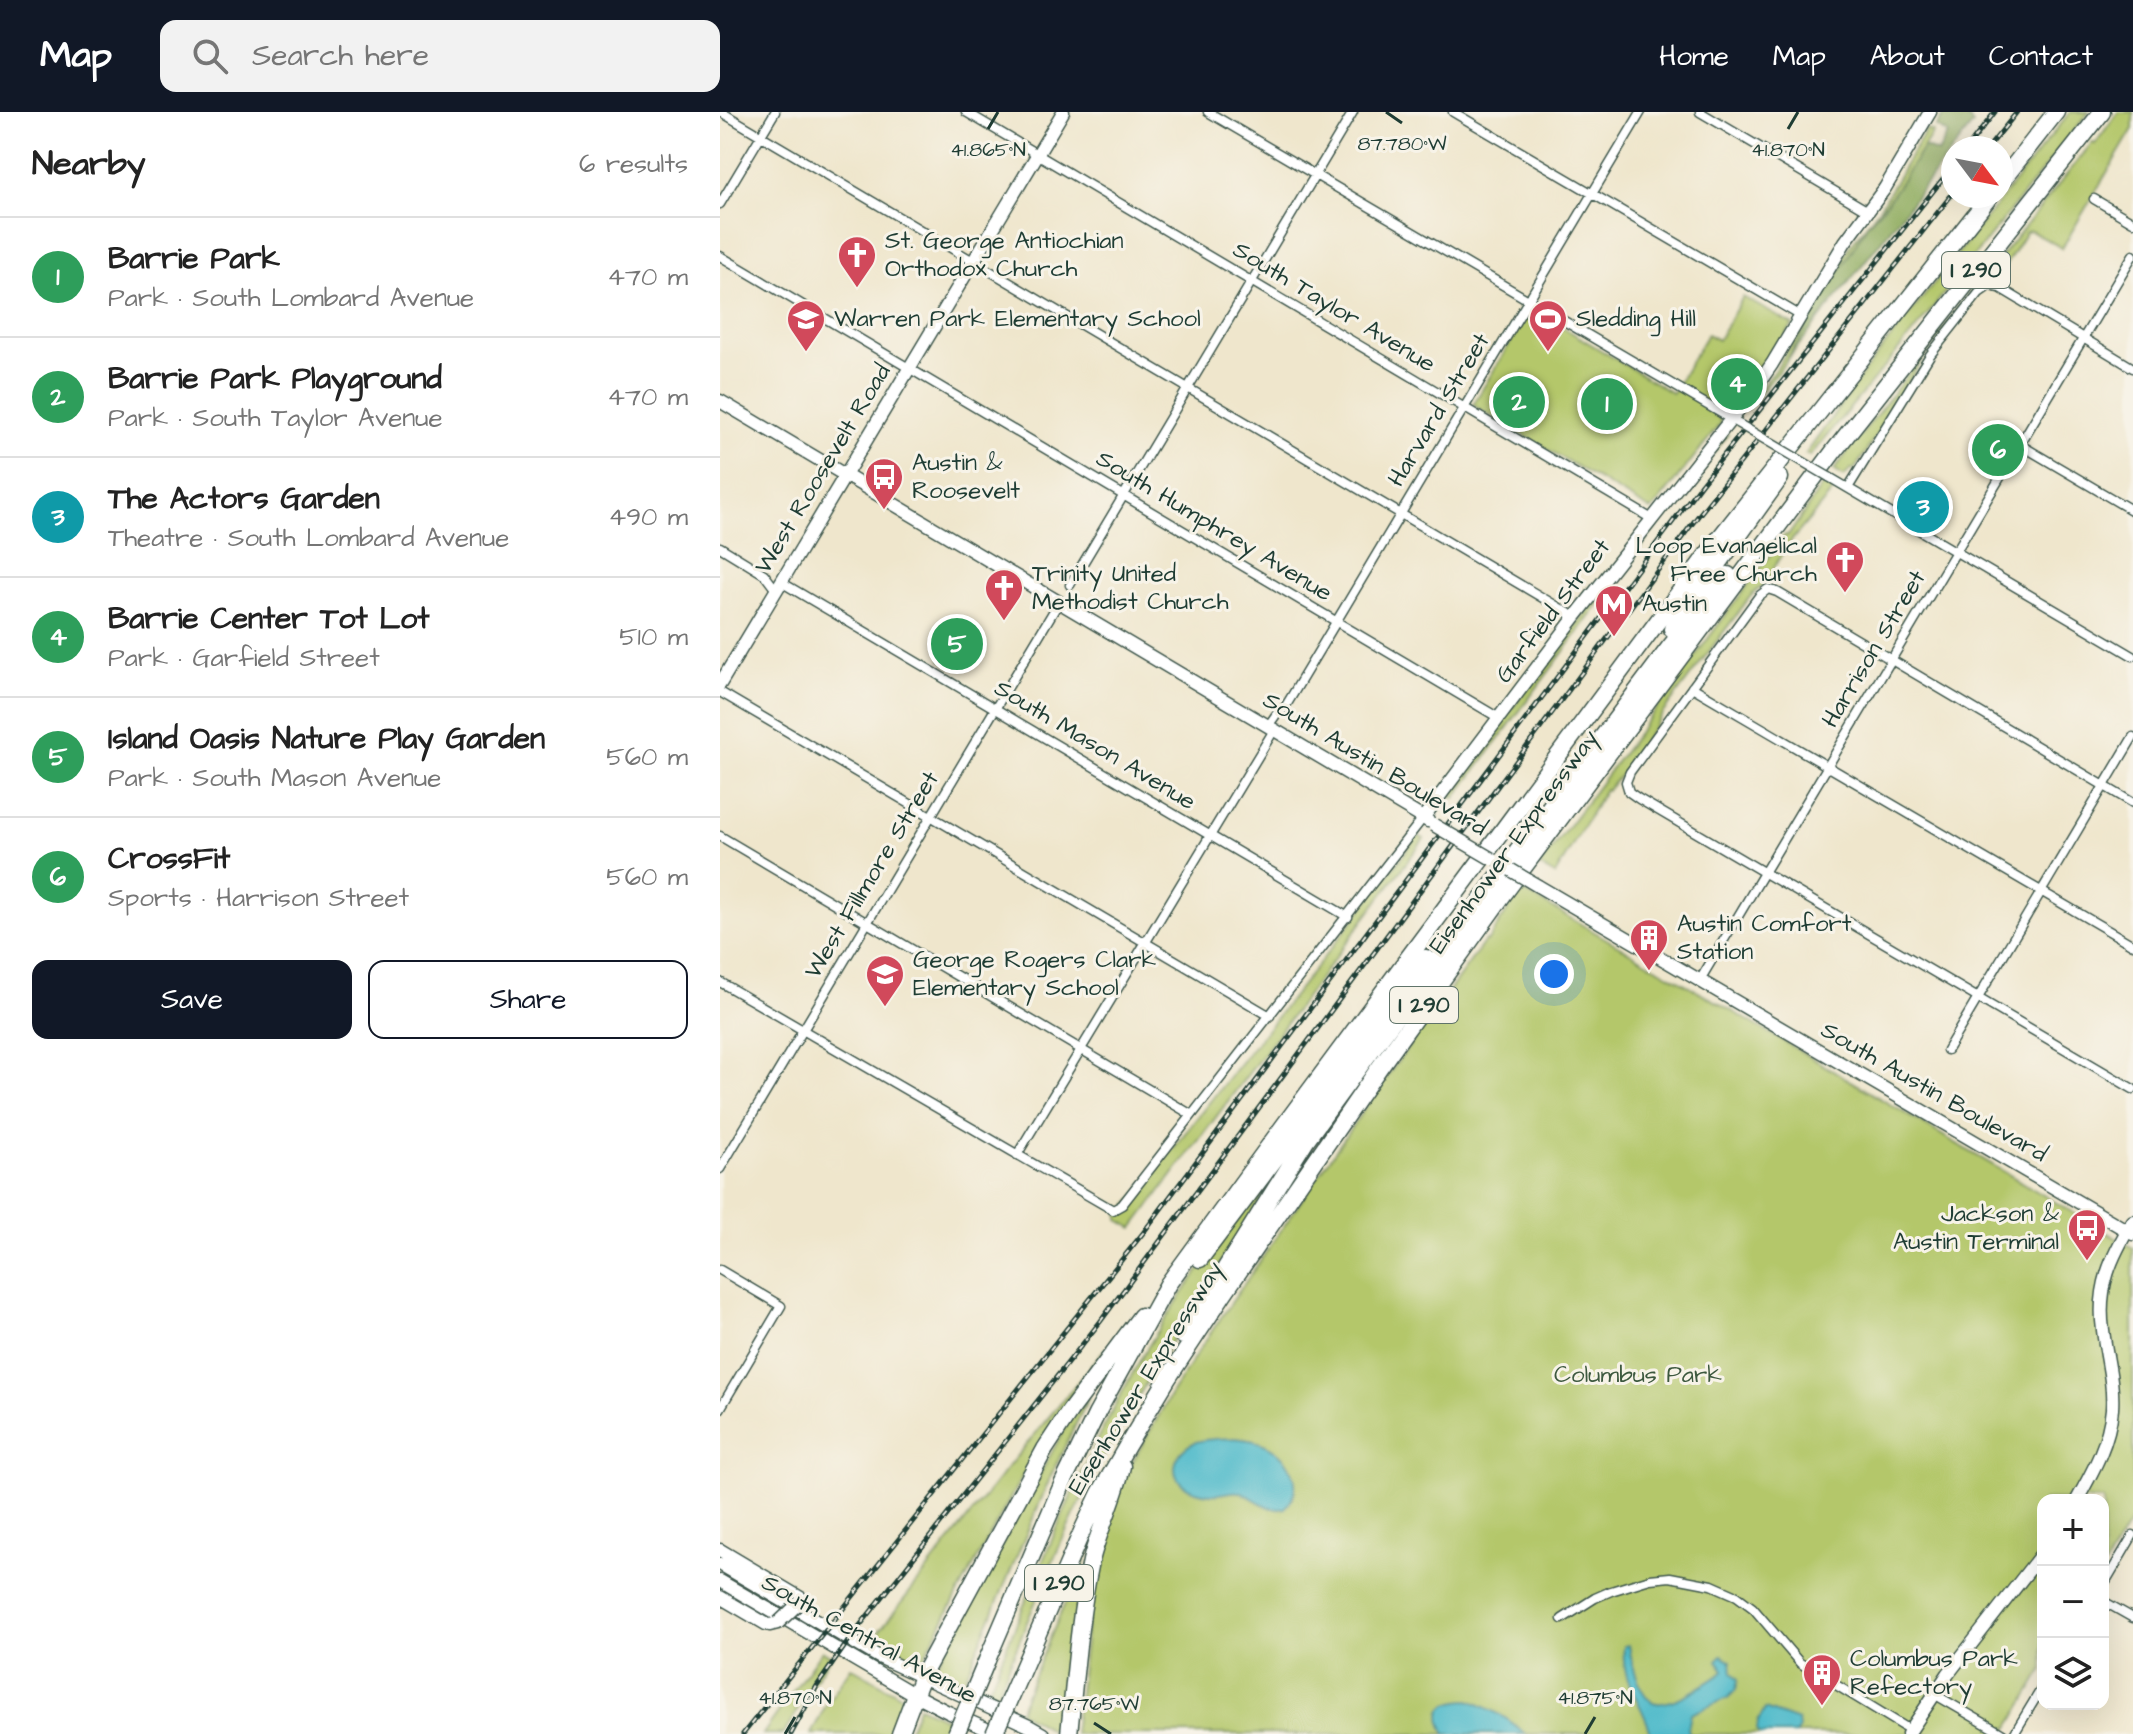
<!DOCTYPE html>
<html lang="en">
<head>
<meta charset="utf-8">
<style>
  :root { --surface:#fff; --page:#f2f2f2; --text:#222; --muted:#767676; --line:#e0e0e0; --accent:#111827 }
  body { margin:0; font-family:"Architects Daughter",sans-serif; background:var(--page); color:var(--text) }
  .controls { position:absolute; right:24px; bottom:24px; display:grid; overflow:hidden; border-radius:16px; box-shadow:0 8px 32px #0002 }
  .controls button { width:72px; height:72px; display:grid; place-items:center; padding:0; border:0; border-bottom:2px solid var(--line); background:var(--surface); color:var(--text); font:40px sans-serif }
  .compass { position:absolute; left:1221px; top:24px; width:72px; height:72px; border-radius:50%; background:var(--surface); box-shadow:0 8px 32px #0002; rotate:122deg }
  .you { position:absolute; left:834px; top:862px; width:28px; height:28px; margin:-20px; border:6px solid #fff; border-radius:50%; background:#1a73e8; box-shadow:0 0 0 12px #1a73e833 }
  .badge { display:grid; place-items:center; width:52px; height:52px; border-radius:50%; background:var(--accent); color:#fff; font-size:26px; font-weight:700 }
  .pin { position:absolute; translate:-50% -50%; border:4px solid #fff; box-shadow:0 2px 8px #0006 }
  .list { margin:0; padding:0; list-style:none }
  h2 { display:flex; justify-content:space-between; align-items:center; height:104px; margin:0; padding:0 32px; font-size:34px }
  h2 small { font-size:26px; font-weight:400; color:var(--muted) }
  .list li { display:grid; grid-template-columns:52px 1fr auto; gap:24px; align-items:center; box-sizing:border-box; height:120px; padding:0 32px; border-top:2px solid var(--line) }
  .list b { display:block; font-size:30px; white-space:nowrap }
  .list p { margin:0; font-size:26px; white-space:nowrap; color:var(--muted) }
  .list em { font-size:26px; font-style:normal; color:var(--muted) }
  .actions { display:flex; gap:16px; padding:24px 32px }
  .actions a { flex:1; padding:18px 0; border:2px solid var(--accent); border-radius:16px; text-align:center; font-size:28px; color:var(--accent) }
  .actions .main { background:var(--accent); color:#fff }
  .icon { flex:none; width:44px; height:44px; fill:none; stroke:currentColor; stroke-width:2; stroke-linecap:round; stroke-linejoin:round }
  .map { position:relative; flex:none; width:1413px; height:1622px; overflow:hidden }
  header { display:flex; align-items:center; gap:48px; box-sizing:border-box; height:112px; padding:0 40px; background:var(--accent); color:#fff }
  header strong { font-size:38px }
  nav { display:flex; gap:44px; margin-inline-start:auto; font-size:28px }
  .search { width:560px; height:72px; background:var(--page); display:flex; align-items:center; gap:20px; box-sizing:border-box; padding:0 28px; border-radius:16px; color:var(--muted); font-size:30px }
  main { display:flex }
  aside { flex:1; background:var(--surface) }
  .map>svg:first-child { display:block }
</style>
</head>
<body>
<header>
<strong>Map</strong>
<div class="search"><svg class="icon" aria-label="search" viewBox="0 0 24 24"><circle cx="10" cy="10" r="6"/><path d="M15 15l6 6"/></svg>Search here</div>
<nav><a>Home</a><a>Map</a><a>About</a><a>Contact</a></nav>
</header>
<main>
<aside>
<h2>Nearby<small>6 results</small></h2>
<ul class="list">
<li><span class="badge" style="background:#2e9e5b">1</span><div><b>Barrie Park</b><p>Park · South Lombard Avenue</p></div><em>470 m</em></li>
<li><span class="badge" style="background:#2e9e5b">2</span><div><b>Barrie Park Playground</b><p>Park · South Taylor Avenue</p></div><em>470 m</em></li>
<li><span class="badge" style="background:#0f9aa8">3</span><div><b>The Actors Garden</b><p>Theatre · South Lombard Avenue</p></div><em>490 m</em></li>
<li><span class="badge" style="background:#2e9e5b">4</span><div><b>Barrie Center Tot Lot</b><p>Park · Garfield Street</p></div><em>510 m</em></li>
<li><span class="badge" style="background:#2e9e5b">5</span><div><b>Island Oasis Nature Play Garden</b><p>Park · South Mason Avenue</p></div><em>560 m</em></li>
<li><span class="badge" style="background:#2e9e5b">6</span><div><b>CrossFit</b><p>Sports · Harrison Street</p></div><em>560 m</em></li>
</ul>
<div class="actions"><a class="main">Save</a><a>Share</a></div>
</aside>
<div class="map">
<svg width="1413" height="1622" viewBox="0 0 1413 1622">
  <rect width="100%" height="100%" fill="#f7f3e8"/>
  <filter id="ink" filterUnits="userSpaceOnUse"><feTurbulence type="fractalNoise" baseFrequency=".0125" numOctaves="2"/><feDisplacementMap in="SourceGraphic" scale="16" xChannelSelector="R" yChannelSelector="G"/><feConvolveMatrix kernelMatrix="1 2 1 2 8 2 1 2 1" color-interpolation-filters="sRGB"/></filter>
  <filter id="wash" filterUnits="userSpaceOnUse"><feTurbulence type="fractalNoise" baseFrequency=".006" numOctaves="4" result="noise"/><feDisplacementMap in="SourceGraphic" scale="32" xChannelSelector="R" yChannelSelector="G"/><feGaussianBlur stdDeviation="1.8" result="paint"/><feColorMatrix in="noise" values="0 0 0 0 0 0 0 0 0 0 0 0 0 0 0 0 0 1.4 0 .05"/><feComposite in="paint" operator="in"/></filter>
  <g filter="url(#wash)">
    <rect width="100%" height="100%" fill="#efe6cc"/>
    <path fill="#b4c76b" stroke="#6a8250" stroke-width="2" d="M1350,0H1369L1191,223L1095,338L1090,344L1086,342L1147,256Z
      M1398,0H1413V17L1342,136L1311,119L1306,120L1277,167L1265,170L1260,174C1237,202 1213,231 1193,263C1173,294 1155,327 1134,358L1131,357L1124,365L1114,358L1225,214L1372,31L1375,32Z
      M1206,18L1213,20C1193,53 1174,84 1148,111L1065,251L1028,297L1027,295L1059,252L1130,134L1160,95Z
      M1023,185L1073,213L1012,298L1005,299L999,308L1001,311L933,397L930,398L753,293L811,196L952,281L987,222L998,228Z
      M1006,322L1008,323L937,414L735,686L728,682L834,541Z
      M1104,371L1115,377L1066,435L1050,463L1051,464C1047,473 1037,477 1030,485L942,602L908,655L887,678L885,677L835,763L819,754L1065,423L1068,424Z
      M243,511L252,516L230,554L221,548Z
      M699,724L704,727L413,1116L399,1108V1102L405,1097L642,797L696,726Z
      M801,778L990,886L1413,1136V1405L1383,1456V1388H1323V1558L1285,1622H354L371,1479L396,1384L410,1354L451,1282L483,1232L653,984L765,829L767,830Z
      M550,1064L554,1066C495,1161 433,1255 379,1353C339,1428 308,1509 275,1587L266,1583C313,1474 356,1361 415,1257C454,1188 502,1127 550,1064Z
      M384,1238L361,1276L359,1275L322,1328L202,1548L197,1552L192,1551L150,1531L292,1350Z
      M369,1285L334,1357L242,1573L213,1560L347,1312Z
      M365,1444L343,1622L336,1621L299,1599Z
      M102,1538L111,1544L93,1570L64,1622H43Z
      M131,1555L182,1584L184,1588L172,1622H91L108,1589Z
      M199,1594L227,1607L221,1622H187Z"/>
    <path fill="#8fac5f" stroke="#57744a" stroke-width="2" d="M1225,0H1243L1253,12L1065,251L1148,111L1165,93L1204,35L1218,41L1228,22L1216,15Z"/>
    <path fill="#4ebaca" stroke="#367c7f" stroke-width="2" d="M514,1326C525,1327 536,1328 546,1333C570,1345 587,1374 565,1396C549,1401 534,1384 519,1380C513,1379 507,1381 500,1382C489,1383 480,1381 470,1377C445,1365 454,1338 476,1330C488,1326 502,1327 514,1326Z
      M909,1533C911,1547 913,1557 919,1570C922,1577 925,1586 933,1590C949,1597 987,1571 1001,1562L1004,1558L997,1548L1002,1543L1011,1549L1012,1560L1018,1567L1016,1578L1008,1586L971,1602L968,1617L970,1622H931C922,1588 900,1571 904,1534Z
      M749,1588C770,1596 789,1606 805,1622H726C712,1596 724,1589 749,1588Z
      M1045,1597L1078,1609L1079,1617L1075,1622H1040L1037,1618L1038,1610Z"/>
  </g>
  <g filter="url(#ink)">
    <g fill="none" stroke-linecap="round" stroke-linejoin="round">
      <g stroke="#3e564b" stroke-width="11">
        <path id="street" d="M1,0L855,505
          M246,0L932,407
          M488,0L1013,308
          M733,0L1081,204
          M980,0L1148,99
          M1374,87L1413,110
          M0,92L55,0
          M0,144L779,606
          M1299,332L1413,399
          M1109,365L1413,544
          M1128,376L1210,243L1259,181L1269,174L1280,176L1413,256
          M0,435L44,462L56,478
          M61,470L628,805
          M350,473L633,0
          M972,575L1413,833
          M0,580L550,904
          M548,614L558,600L564,597L921,0
          M1413,691L1057,480L1048,477L1039,484L910,660L906,670L909,680L919,687L1413,977
          M0,724L472,1003
          M980,868L1413,143
          M0,870L393,1098L402,1093L703,706
          M1227,938L1413,625
          M297,1043L554,618
          M0,1057L339,490
          M0,1158L61,1194L0,1297
          M1383,1474L1413,1423
          M1383,1489L1413,1506
          M842,1507L875,1486L891,1479L930,1467L950,1465L992,1473L1017,1484L1033,1496L1080,1551L1190,1618
          M1214,1582L1283,1622
          M1294,1622L1323,1574"/>
      </g>
      <g stroke="#3e564b" stroke-width="15">
        <path id="secondary" d="M0,289L708,709
          M0,572L343,0
          M703,706L855,505L1034,278L1052,252L1125,130L1165,76L1210,0
          M818,774L1413,1122
          M1357,1388C1373,1359 1389,1331 1392,1297C1394,1270 1386,1245 1383,1218C1377,1175 1391,1145 1413,1109
          M0,1438L84,1488L80,1490
          M0,1452L159,1545L309,1614L323,1622
          M0,1469L195,1583L228,1600L278,1622
          M0,1485L46,1512L50,1513L58,1511
          M1188,1622L1228,1562L1323,1440"/>
      </g>
      <g stroke="#3e564b" stroke-width="19">
        <path id="highway" d="M1281,70L1336,0
          M952,517L1060,366
          M480,1147L706,846
          M463,1224L586,1028L794,743L949,536L1008,463
          M267,1548L342,1373L377,1301L448,1172L565,1012L998,428L1270,84
          M300,1563L363,1417L380,1381L407,1334L448,1266L504,1181L659,956L783,783L1114,339L1382,0
          M180,1622L202,1564L325,1337L350,1299L421,1204
          M349,1622C355,1564 359,1506 371,1449C379,1416 395,1387 402,1354"/>
      </g>
      <use href="#street" stroke="#fff" stroke-width="8"/>
      <use href="#secondary" stroke="#fff" stroke-width="12"/>
      <use href="#highway" stroke="#fff" stroke-width="16"/>
      <g stroke="#1f3d34" stroke-width="5">
        <path id="rail" d="M1247,36L1275,0
          M1268,36L1297,0
          M23,1622L423,1121L981,372L1233,54
          M71,1622L97,1574L134,1521L380,1210L978,404L1233,81"/>
      </g>
      <use href="#rail" stroke="#f7f3e8" stroke-width="2" stroke-dasharray="6" stroke-linecap="butt"/>
      <g stroke="#3e564b" stroke-width="11" stroke-linecap="butt">
        <path id="street-bridge" d="M1017,311L1109,365"/>
      </g>
      <g stroke="#3e564b" stroke-width="15" stroke-linecap="butt">
        <path id="secondary-bridge" d="M714,713L772,747
          M791,758L818,774
          M58,1511L80,1490"/>
      </g>
      <g stroke="#3e564b" stroke-width="19" stroke-linecap="butt">
        <path id="highway-bridge" d="M236,1622L267,1548
          M274,1622L300,1563"/>
      </g>
      <use href="#street-bridge" stroke="#fff" stroke-width="8"/>
      <use href="#secondary-bridge" stroke="#fff" stroke-width="12"/>
      <use href="#highway-bridge" stroke="#fff" stroke-width="16"/>
    </g>
  </g>
  <path fill="none" stroke="#1f3d34" stroke-width="3" d="M666,0L682,11M268,17L278,0M1068,17L1078,0M374,1611L391,1622M65,1622L75,1605M865,1622L875,1605"/>
  <defs>
    <g id="church-pin" transform="scale(2)"><path d="M0 17L-7.5 6A9.5 9.5 0 1 1 7.5 6Z" fill="#d1495b" stroke="#f7f3e8"/><path d="M-1.2-6h2.4v3.5h3.3v2.4h-3.3V6h-2.4V-.1h-3.3v-2.4h3.3Z" fill="#fff"/></g>
    <g id="school-pin" transform="scale(2)"><path d="M0 17L-7.5 6A9.5 9.5 0 1 1 7.5 6Z" fill="#d1495b" stroke="#f7f3e8"/><path d="M0-5L7-2L0 1L-7-2ZM-4 1L0 2.5L4 1V4Q0 6-4 4Z" fill="#fff"/></g>
    <g id="stadium-pin" transform="scale(2)"><path d="M0 17L-7.5 6A9.5 9.5 0 1 1 7.5 6Z" fill="#d1495b" stroke="#f7f3e8"/><path d="M0-5a6.5 5 0 1 0 0 10a6.5 5 0 1 0 0-10ZM-3.5-1.8h7v3.6h-7Z" fill="#fff"/></g>
    <g id="bus-pin" transform="scale(2)"><path d="M0 17L-7.5 6A9.5 9.5 0 1 1 7.5 6Z" fill="#d1495b" stroke="#f7f3e8"/><path d="M-5-6H5V4H4V6H2V4H-2V6H-4V4H-5ZM-3.5-4V0h7V-4ZM-3.5 1.2v1.5H-2V1.2ZM2 1.2v1.5H3.5V1.2Z" fill="#fff"/></g>
    <g id="metro-pin" transform="scale(2)"><path d="M0 17L-7.5 6A9.5 9.5 0 1 1 7.5 6Z" fill="#d1495b" stroke="#f7f3e8"/><path d="M-5.5 5V-5H-3L0 0L3-5H5.5V5H3V-.5L0 4L-3-.5V5Z" fill="#fff"/></g>
    <g id="building-pin" transform="scale(2)"><path d="M0 17L-7.5 6A9.5 9.5 0 1 1 7.5 6Z" fill="#d1495b" stroke="#f7f3e8"/><path d="M-4-6H4V6H1V3H-1V6H-4ZM-2.5-4.3h1.7v1.8h-1.7ZM.8-4.3h1.7v1.8H.8ZM-2.5-1h1.7V.8h-1.7ZM.8-1h1.7V.8H.8Z" fill="#fff"/></g>
  </defs>
  <g fill-rule="evenodd">
    <use href="#church-pin" x="137" y="143"/>
    <use href="#school-pin" x="86" y="207"/>
    <use href="#stadium-pin" x="828" y="207"/>
    <use href="#bus-pin" x="164" y="365"/>
    <use href="#church-pin" x="1125" y="448"/>
    <use href="#church-pin" x="284" y="476"/>
    <use href="#metro-pin" x="894" y="492"/>
    <use href="#building-pin" x="929" y="826"/>
    <use href="#school-pin" x="165" y="862"/>
    <use href="#bus-pin" x="1367" y="1116"/>
    <use href="#building-pin" x="1102" y="1561"/>
  </g>
  <g text-anchor="middle" dominant-baseline="central" stroke-width="6" stroke-linejoin="round" paint-order="stroke">
    <g fill="#f7f3e8" stroke="#60746a" stroke-width="2">
      <rect x="1222" y="140" width="68" height="36" rx="6"/>
      <rect x="670" y="875" width="68" height="36" rx="6"/>
      <rect x="305" y="1453" width="68" height="36" rx="6"/>
    </g>
    <g font-size="22" font-weight="bold" fill="#1f3d34">
      <text x="1256" y="158">I 290</text>
      <text x="704" y="893">I 290</text>
      <text x="339" y="1471">I 290</text>
    </g>
    <g font-size="24" fill="#1f3d34" stroke="#f7f3e8" text-anchor="start">
      <text x="165" y="129">St. George Antiochian<tspan x="165" dy="28">Orthodox Church</tspan></text>
      <text x="114" y="207">Warren Park Elementary School</text>
      <text x="856" y="207">Sledding Hill</text>
      <text x="192" y="351">Austin &amp;<tspan x="192" dy="28">Roosevelt</tspan></text>
      <text x="1097" y="434" text-anchor="end">Loop Evangelical<tspan x="1097" dy="28">Free Church</tspan></text>
      <text x="312" y="462">Trinity United<tspan x="312" dy="28">Methodist Church</tspan></text>
      <text x="922" y="492">Austin</text>
      <text x="957" y="812">Austin Comfort<tspan x="957" dy="28">Station</tspan></text>
      <text x="193" y="848">George Rogers Clark<tspan x="193" dy="28">Elementary School</tspan></text>
      <text x="1339" y="1102" text-anchor="end">Jackson &amp;<tspan x="1339" dy="28">Austin Terminal</tspan></text>
      <text x="1130" y="1547">Columbus Park<tspan x="1130" dy="28">Refectory</tspan></text>
    </g>
    <g font-size="24" fill="#1f3d34" stroke="#f7f3e8">
      <text transform="translate(614 195) rotate(31)">South Taylor Avenue</text>
      <text transform="translate(719 298) rotate(-59)">Harvard Street</text>
      <text transform="translate(103 357) rotate(-59)">West Roosevelt Road</text>
      <text transform="translate(494 414) rotate(31)">South Humphrey Avenue</text>
      <text transform="translate(833 499) rotate(-53)">Garfield Street</text>
      <text transform="translate(1154 537) rotate(-59)">Harrison Street</text>
      <text transform="translate(375 633) rotate(31)">South Mason Avenue</text>
      <text transform="translate(655 652) rotate(31)">South Austin Boulevard</text>
      <text transform="translate(794 730) rotate(-54)">Eisenhower Expressway</text>
      <text transform="translate(152 763) rotate(-59)">West Fillmore Street</text>
      <text transform="translate(1214 980) rotate(30)">South Austin Boulevard</text>
      <text transform="translate(426 1266) rotate(-58)">Eisenhower Expressway</text>
      <text transform="translate(149 1527) rotate(29)">South Central Avenue</text>
    </g>
    <g font-size="24" fill="#3d593f" stroke="#f7f3e8">
      <text x="918" y="1263">Columbus Park</text>
    </g>
  </g>
  <g font-size="20" text-anchor="middle" fill="#1f3d34" stroke="#f7f3e8" stroke-width="6" stroke-linejoin="round" paint-order="stroke">
    <text x="682" y="38">87.780°W</text>
    <text x="268" y="44">41.865°N</text>
    <text x="1068" y="44">41.870°N</text>
    <text x="75" y="1592">41.870°N</text>
    <text x="875" y="1592">41.875°N</text>
    <text x="374" y="1598">87.765°W</text>
  </g>
</svg>
<div class="controls">
<button>+</button>
<button>−</button>
<button><svg class="icon" aria-label="layers" viewBox="0 0 24 24"><path d="M12 4l9 5-9 5-9-5zM3 14l9 5 9-5"/></svg></button>
</div>
<svg class="compass" viewBox="-18 -18 36 36"><path d="M0-13l5 13h-10z" fill="#e53935"/><path d="M0 13l5-13h-10z" fill="#767676"/></svg>
<div class="you"></div>
<div class="pin badge" style="left:887px;top:292px;background:#2e9e5b">1</div>
<div class="pin badge" style="left:799px;top:290px;background:#2e9e5b">2</div>
<div class="pin badge" style="left:1203px;top:395px;background:#0f9aa8">3</div>
<div class="pin badge" style="left:1017px;top:272px;background:#2e9e5b">4</div>
<div class="pin badge" style="left:237px;top:532px;background:#2e9e5b">5</div>
<div class="pin badge" style="left:1278px;top:338px;background:#2e9e5b">6</div>
</div>
</main>
</body>
</html>
